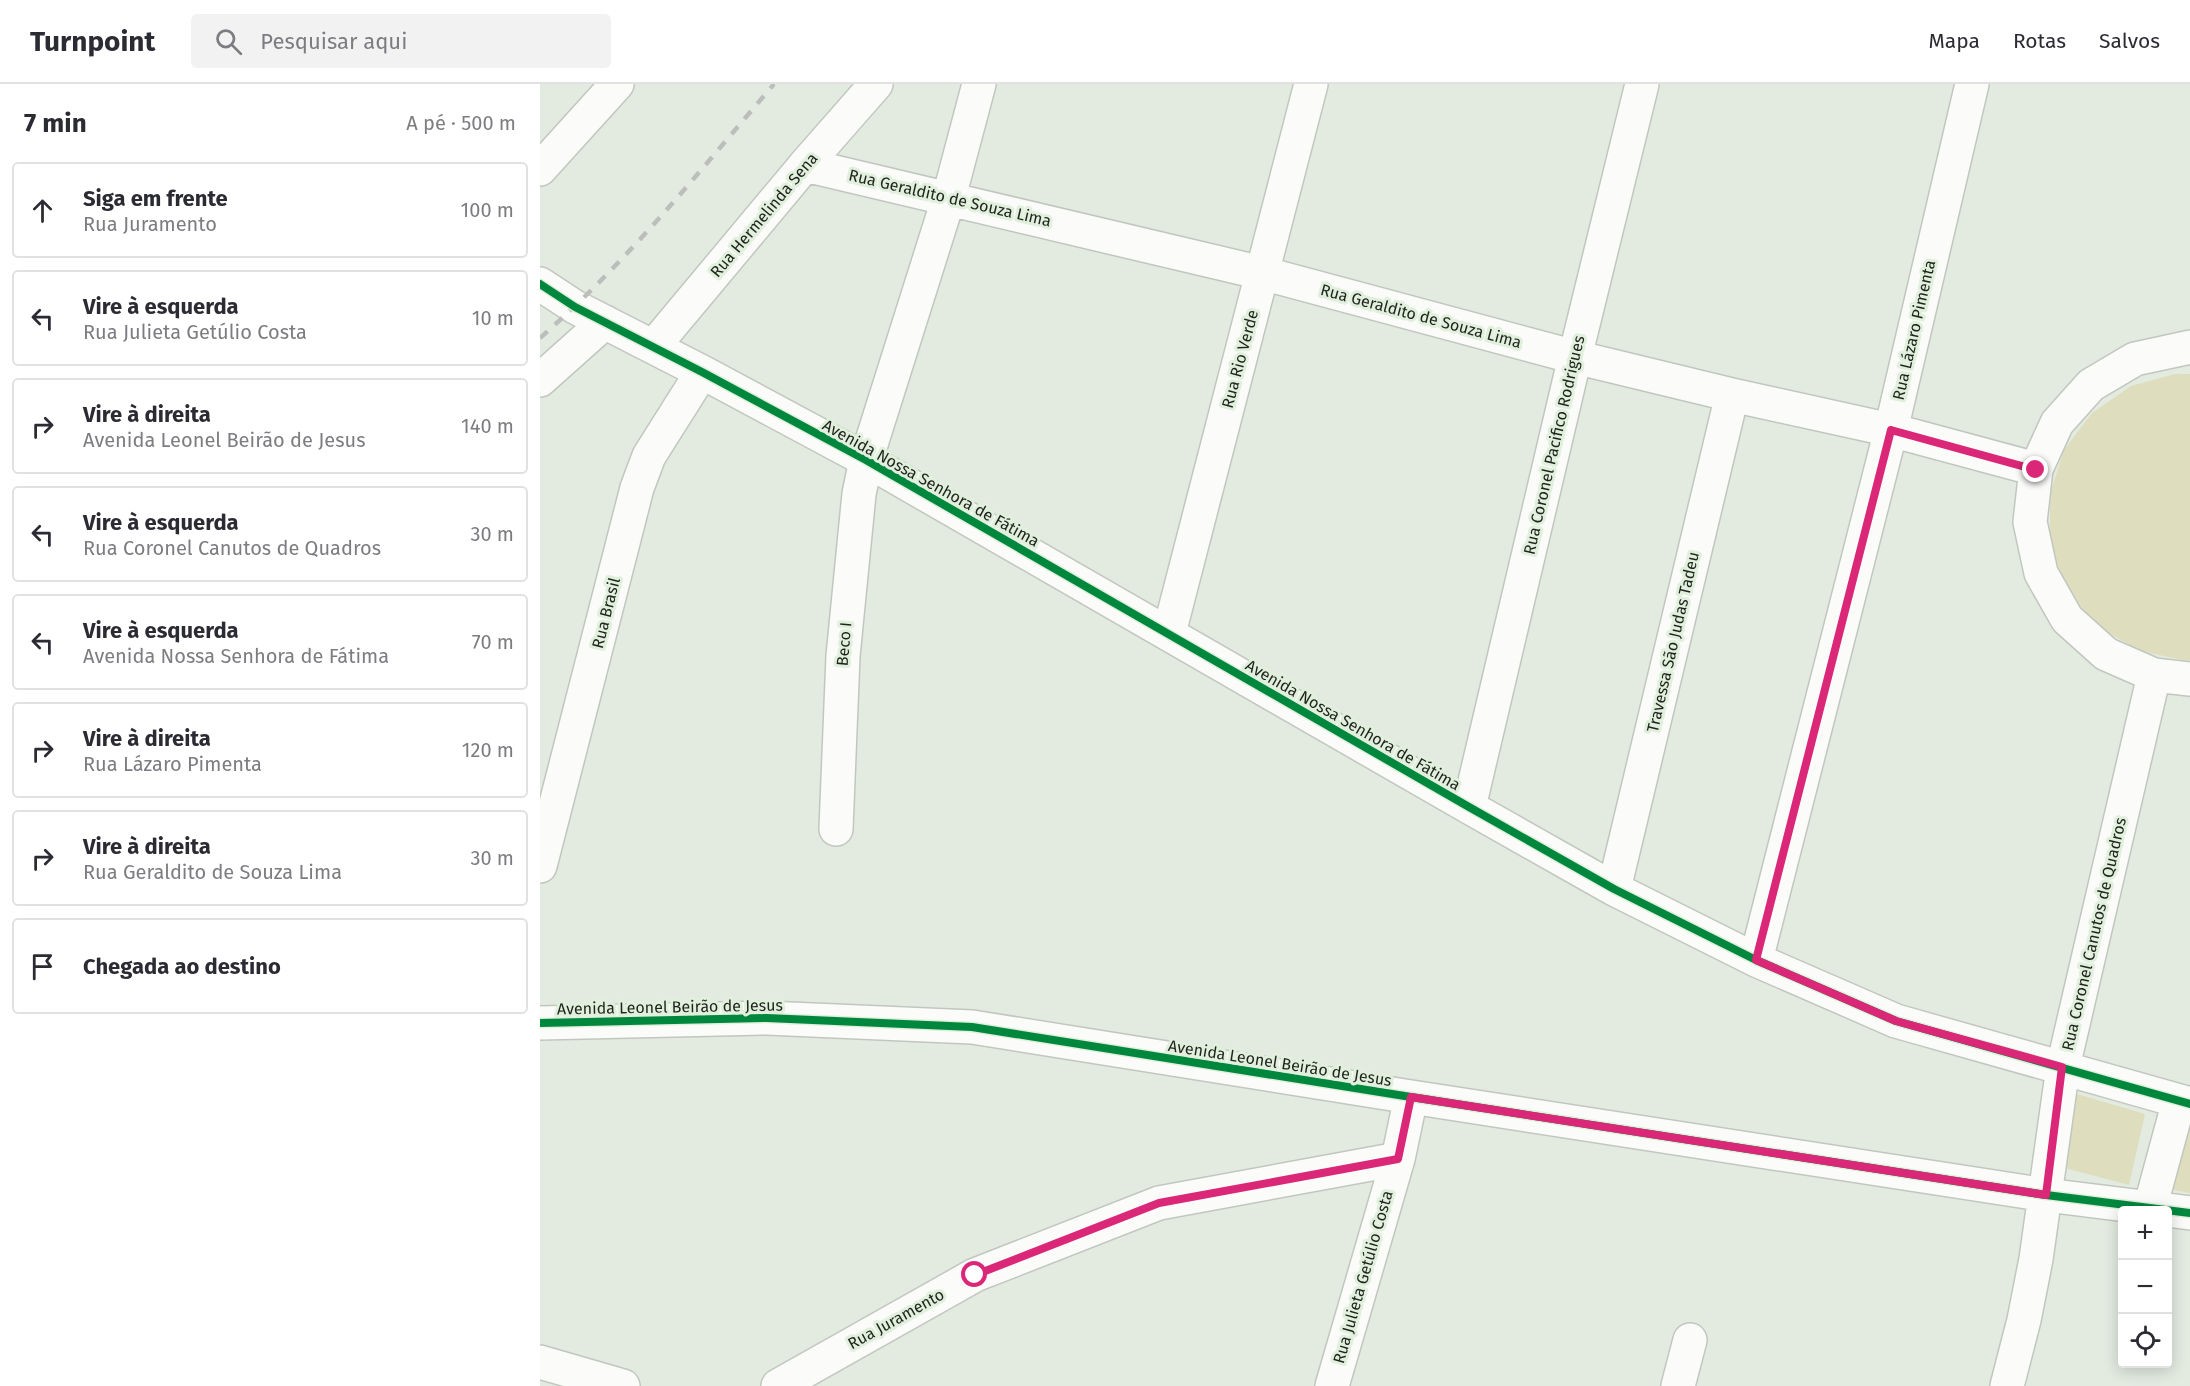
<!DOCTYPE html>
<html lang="pt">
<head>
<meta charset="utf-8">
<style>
  :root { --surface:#fff; --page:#f2f2f3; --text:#2b2b33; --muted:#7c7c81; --line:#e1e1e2 }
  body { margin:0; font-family:"Fira Sans",sans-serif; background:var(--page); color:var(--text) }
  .controls { position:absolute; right:18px; bottom:18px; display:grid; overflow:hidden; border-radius:6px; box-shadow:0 3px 15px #0003 }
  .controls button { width:54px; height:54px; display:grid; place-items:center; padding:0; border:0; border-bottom:2px solid var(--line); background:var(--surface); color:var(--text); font:30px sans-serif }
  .stop { position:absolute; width:18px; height:18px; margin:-14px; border:4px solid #db2777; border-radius:50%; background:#fff }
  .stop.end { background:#db2777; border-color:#fff; box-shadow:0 2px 6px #0008 }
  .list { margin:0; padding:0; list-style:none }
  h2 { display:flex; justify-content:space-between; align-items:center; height:78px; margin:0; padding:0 24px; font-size:26px }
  h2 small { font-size:20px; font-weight:400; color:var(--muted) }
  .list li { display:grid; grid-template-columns:39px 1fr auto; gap:18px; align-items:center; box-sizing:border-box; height:96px; margin:0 12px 12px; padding:0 12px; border:2px solid var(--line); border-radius:6px }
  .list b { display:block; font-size:22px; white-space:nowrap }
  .list p { margin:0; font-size:20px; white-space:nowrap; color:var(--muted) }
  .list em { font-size:20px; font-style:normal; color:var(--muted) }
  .icon { flex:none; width:33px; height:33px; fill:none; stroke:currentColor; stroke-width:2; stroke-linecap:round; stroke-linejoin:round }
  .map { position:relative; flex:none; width:1650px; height:1302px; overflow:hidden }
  header { display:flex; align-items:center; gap:36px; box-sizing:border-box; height:84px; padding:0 30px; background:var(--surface); border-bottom:2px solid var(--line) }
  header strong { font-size:28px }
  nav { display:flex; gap:33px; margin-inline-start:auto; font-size:21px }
  .search { width:420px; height:54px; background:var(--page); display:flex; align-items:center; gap:15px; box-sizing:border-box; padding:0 21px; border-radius:6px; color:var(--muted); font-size:22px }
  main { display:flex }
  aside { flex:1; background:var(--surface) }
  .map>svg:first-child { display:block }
</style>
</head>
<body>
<header>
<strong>Turnpoint</strong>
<div class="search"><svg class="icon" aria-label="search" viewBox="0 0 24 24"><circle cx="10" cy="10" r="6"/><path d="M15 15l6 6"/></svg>Pesquisar aqui</div>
<nav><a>Mapa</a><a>Rotas</a><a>Salvos</a></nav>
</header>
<main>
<aside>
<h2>7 min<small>A pé · 500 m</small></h2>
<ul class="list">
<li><svg class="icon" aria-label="ahead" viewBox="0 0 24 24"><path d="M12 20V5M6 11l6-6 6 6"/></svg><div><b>Siga em frente</b><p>Rua Juramento</p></div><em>100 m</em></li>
<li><svg class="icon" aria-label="left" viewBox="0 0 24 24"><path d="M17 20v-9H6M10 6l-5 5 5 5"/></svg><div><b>Vire à esquerda</b><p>Rua Julieta Getúlio Costa</p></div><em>10 m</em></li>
<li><svg class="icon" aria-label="right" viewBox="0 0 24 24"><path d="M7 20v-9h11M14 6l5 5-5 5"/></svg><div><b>Vire à direita</b><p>Avenida Leonel Beirão de Jesus</p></div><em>140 m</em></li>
<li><svg class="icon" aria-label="left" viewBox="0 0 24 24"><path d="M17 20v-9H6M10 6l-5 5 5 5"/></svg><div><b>Vire à esquerda</b><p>Rua Coronel Canutos de Quadros</p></div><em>30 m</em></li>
<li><svg class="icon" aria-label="left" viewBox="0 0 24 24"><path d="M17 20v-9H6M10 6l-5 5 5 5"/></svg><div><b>Vire à esquerda</b><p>Avenida Nossa Senhora de Fátima</p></div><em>70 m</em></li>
<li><svg class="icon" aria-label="right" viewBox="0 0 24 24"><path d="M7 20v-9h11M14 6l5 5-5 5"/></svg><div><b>Vire à direita</b><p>Rua Lázaro Pimenta</p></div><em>120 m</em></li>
<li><svg class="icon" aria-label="right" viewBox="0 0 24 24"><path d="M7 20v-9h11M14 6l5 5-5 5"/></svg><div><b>Vire à direita</b><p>Rua Geraldito de Souza Lima</p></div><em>30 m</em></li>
<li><svg class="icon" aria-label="arrive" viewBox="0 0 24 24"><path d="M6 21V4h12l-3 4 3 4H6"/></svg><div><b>Chegada ao destino</b></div></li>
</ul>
</aside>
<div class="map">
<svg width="1650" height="1302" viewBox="0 0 1650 1302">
  <rect width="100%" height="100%" fill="#e3ebe1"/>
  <path fill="#dedebe" d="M1635,290H1650V576L1647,577L1600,567L1557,542L1527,505L1510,459V410L1524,366L1552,329L1591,302Z
    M1537,1010L1605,1030L1589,1101L1521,1083Z
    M1650,1037V1109L1628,1105Z"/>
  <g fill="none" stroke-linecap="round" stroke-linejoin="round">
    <g stroke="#c1c7bf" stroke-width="36">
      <path id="minor" d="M265,81L722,189L1035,273L1192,311L1351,346L1496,385
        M0,85L77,0
        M0,200L35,223L162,288L326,376L929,723L1074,805L1216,876L1356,937L1650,1020
        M113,263L265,81L336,0
        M1650,263L1595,275L1551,301L1517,339L1496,385L1490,438L1501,489L1527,535L1566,570L1614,591L1650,595
        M0,296L65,238
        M629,549L771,0
        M929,723L1035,273L1102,0
        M296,745L303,572L319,410L326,376L409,113L439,0
        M0,782L97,404L109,372L162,288
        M1074,805L1192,311
        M1216,876L1351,346L1432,0
        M0,939L227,934L432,943L871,1013L1506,1111L1650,1129
        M1610,1124L1639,1017
        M0,1278L83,1302
        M238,1302L435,1191L619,1119L858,1075
        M792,1302L858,1075L871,1013
        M1138,1302L1150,1256
        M1467,1302L1484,1236L1496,1175L1523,983L1614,591"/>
    </g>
    <use href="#minor" stroke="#fbfcfa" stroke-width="33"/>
    <path stroke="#bcbebb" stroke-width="4.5" stroke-dasharray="10 10" stroke-linecap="butt" d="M0,254C87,178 159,88 234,0"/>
    <g stroke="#e1efdd" stroke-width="11">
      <path id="cycleway" d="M0,200L35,223L162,288L326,376L929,723L1074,805L1216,876L1356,937L1650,1020
        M0,939L227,934L432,943L871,1013L1506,1111L1650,1129"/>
    </g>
    <use href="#cycleway" stroke="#00873e" stroke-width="8"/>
  </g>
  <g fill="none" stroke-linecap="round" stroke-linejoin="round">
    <path stroke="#db2777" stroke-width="8" d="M435,1191L619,1119L858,1075L871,1013L1506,1111L1522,983L1356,937L1216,876L1351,346L1496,386"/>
  </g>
  <g text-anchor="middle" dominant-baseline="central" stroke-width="6" stroke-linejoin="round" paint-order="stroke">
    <g font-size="16" fill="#1e231c" stroke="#e1efdd">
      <text transform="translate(410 114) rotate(13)">Rua Geraldito de Souza Lima</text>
      <text transform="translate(224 131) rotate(-50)">Rua Hermelinda Sena</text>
      <text transform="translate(881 232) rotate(15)">Rua Geraldito de Souza Lima</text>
      <text transform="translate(1374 246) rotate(-77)">Rua Lázaro Pimenta</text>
      <text transform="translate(700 275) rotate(-75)">Rua Rio Verde</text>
      <text transform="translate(1014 361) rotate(-77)">Rua Coronel Pacifico Rodrigues</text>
      <text transform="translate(391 399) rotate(29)">Avenida Nossa Senhora de Fátima</text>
      <text transform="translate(66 529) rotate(-76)">Rua Brasil</text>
      <text transform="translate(1133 558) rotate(-77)">Travessa São Judas Tadeu</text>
      <text transform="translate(304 560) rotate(-85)">Beco I</text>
      <text transform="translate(813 641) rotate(30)">Avenida Nossa Senhora de Fátima</text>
      <text transform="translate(1554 850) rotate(-77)">Rua Coronel Canutos de Quadros</text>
      <text transform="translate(130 923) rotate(-1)">Avenida Leonel Beirão de Jesus</text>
      <text transform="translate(740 979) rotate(9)">Avenida Leonel Beirão de Jesus</text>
      <text transform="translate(823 1193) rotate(-74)">Rua Julieta Getúlio Costa</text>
      <text transform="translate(356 1235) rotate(-29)">Rua Juramento</text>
    </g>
  </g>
</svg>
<div class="controls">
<button>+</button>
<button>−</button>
<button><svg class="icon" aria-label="locate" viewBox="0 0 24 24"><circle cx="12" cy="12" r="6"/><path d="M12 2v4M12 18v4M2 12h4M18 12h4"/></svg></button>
</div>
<div class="stop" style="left:435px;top:1191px"></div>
<div class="stop end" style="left:1496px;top:386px"></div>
</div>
</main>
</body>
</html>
